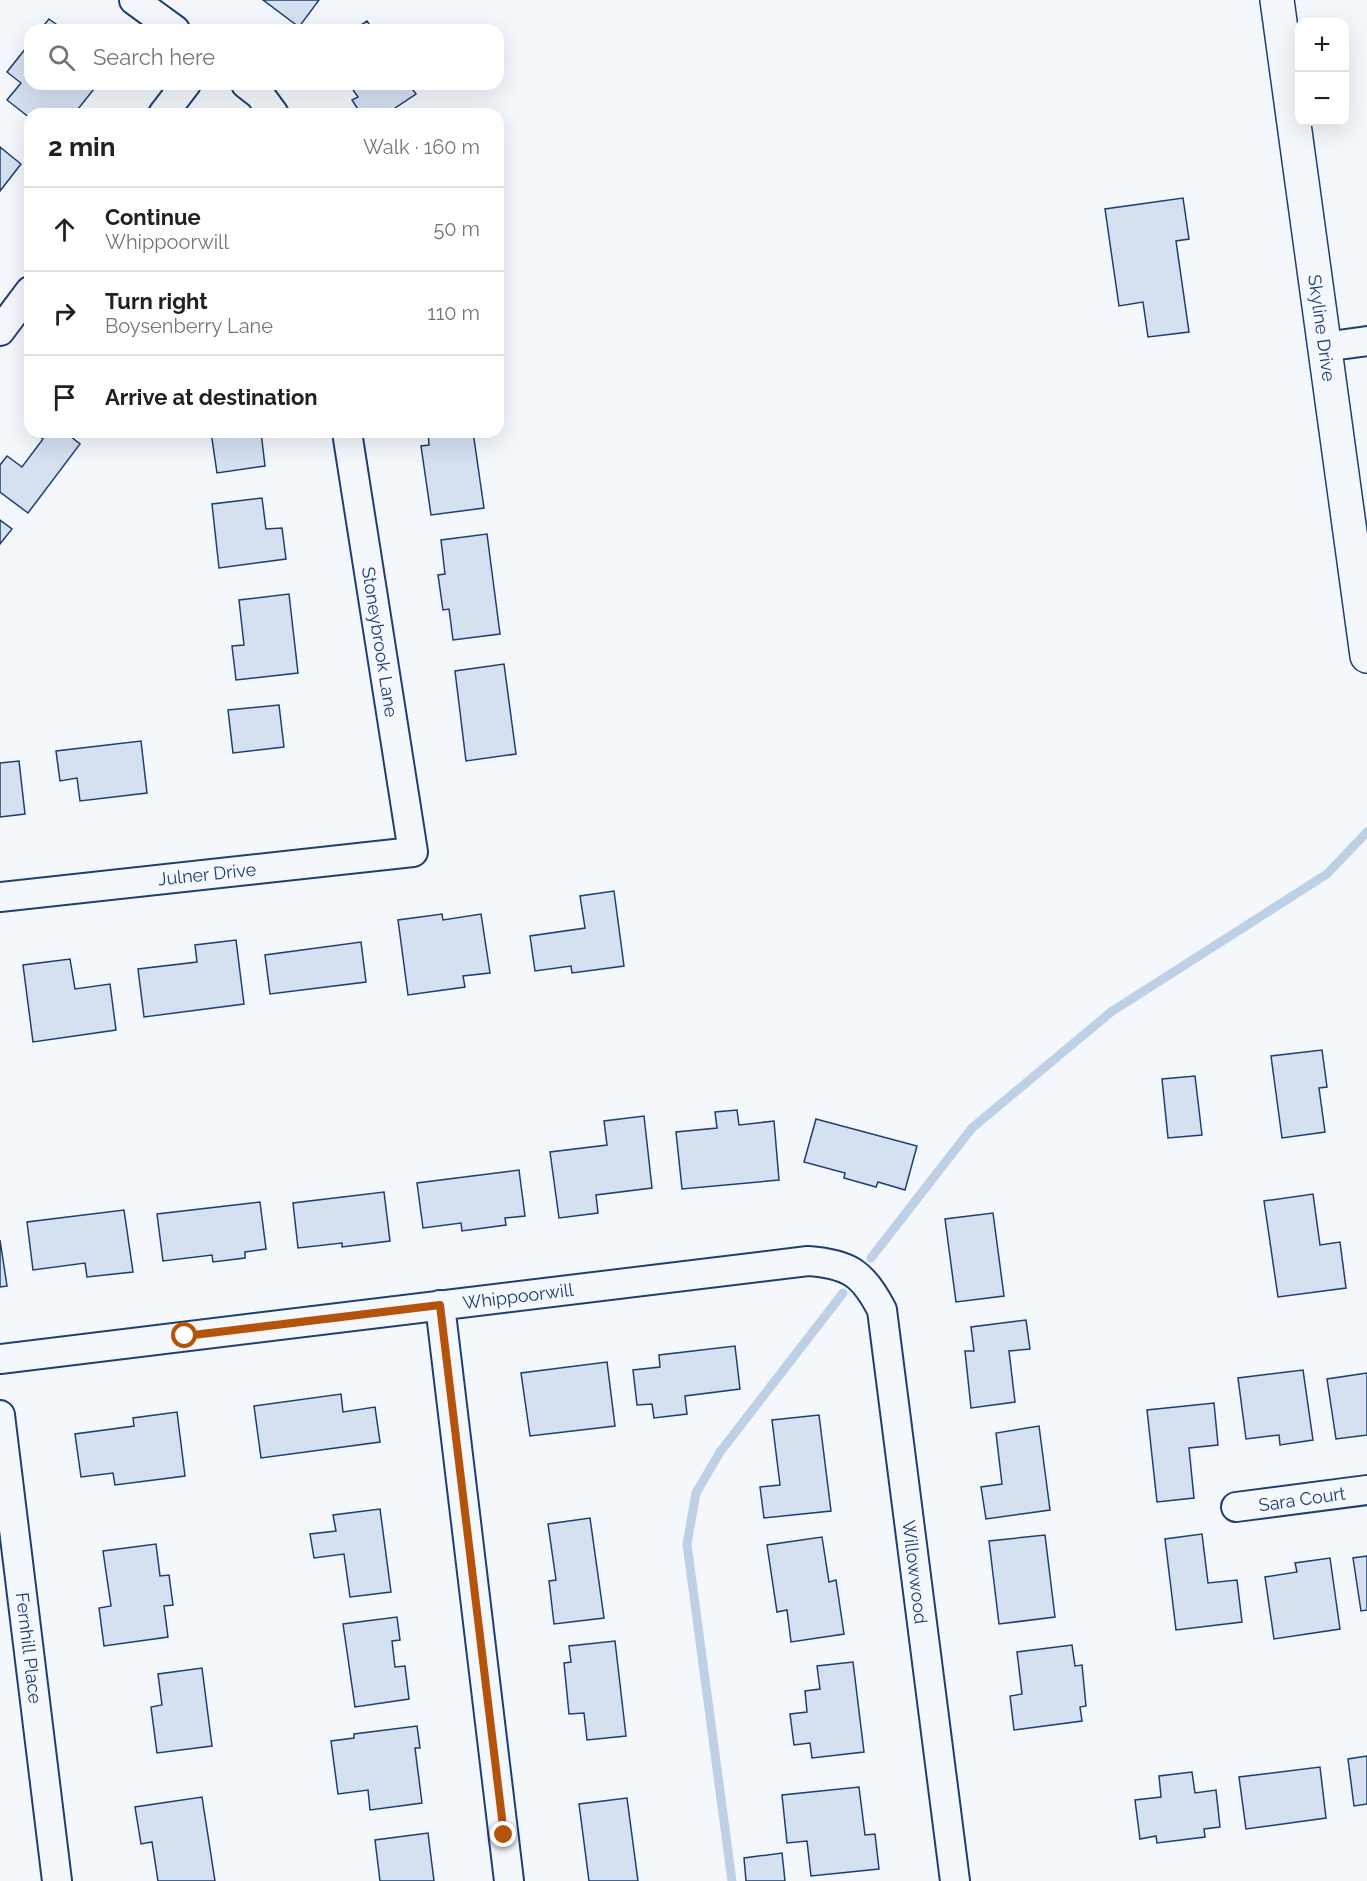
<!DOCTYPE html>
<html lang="en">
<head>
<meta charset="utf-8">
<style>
  :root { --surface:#fff; --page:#f6f6f6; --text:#202124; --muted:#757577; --line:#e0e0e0 }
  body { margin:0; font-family:Raleway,sans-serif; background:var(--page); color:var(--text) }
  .controls { position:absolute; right:18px; top:18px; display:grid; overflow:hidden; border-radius:12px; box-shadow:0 6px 24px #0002 }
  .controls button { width:54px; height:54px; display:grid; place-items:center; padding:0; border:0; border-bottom:2px solid var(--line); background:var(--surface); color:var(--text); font:30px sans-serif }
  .stop { position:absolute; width:18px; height:18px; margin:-14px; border:4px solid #b45309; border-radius:50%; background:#fff }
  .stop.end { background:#b45309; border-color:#fff; box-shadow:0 2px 6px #0008 }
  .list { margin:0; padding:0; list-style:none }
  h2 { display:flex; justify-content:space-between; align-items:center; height:78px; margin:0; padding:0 24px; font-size:26px }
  h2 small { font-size:20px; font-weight:400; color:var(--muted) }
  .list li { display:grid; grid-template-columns:39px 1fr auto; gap:18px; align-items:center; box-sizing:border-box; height:84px; padding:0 24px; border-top:2px solid var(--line) }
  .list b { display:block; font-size:22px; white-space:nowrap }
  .list p { margin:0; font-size:20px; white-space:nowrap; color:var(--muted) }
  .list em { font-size:20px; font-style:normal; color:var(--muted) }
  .icon { flex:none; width:33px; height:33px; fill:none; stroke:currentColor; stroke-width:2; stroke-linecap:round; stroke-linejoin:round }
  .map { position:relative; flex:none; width:1367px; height:1881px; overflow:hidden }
  .search { position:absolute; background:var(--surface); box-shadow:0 6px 24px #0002; left:24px; top:24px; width:480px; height:66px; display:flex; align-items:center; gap:15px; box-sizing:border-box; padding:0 21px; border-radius:18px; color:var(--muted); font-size:22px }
  .panel { position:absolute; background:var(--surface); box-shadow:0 6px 24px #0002; left:24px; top:108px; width:480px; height:330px; border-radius:18px }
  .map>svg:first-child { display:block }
</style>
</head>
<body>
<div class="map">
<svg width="1367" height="1881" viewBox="0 0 1367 1881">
  <rect width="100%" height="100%" fill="#f4f7fb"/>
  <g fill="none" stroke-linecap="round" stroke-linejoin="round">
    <path stroke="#bed0e5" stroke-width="9" d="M871,1258L972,1128L1111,1012L1327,874L1367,832
      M732,1881L687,1544L696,1493L720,1452L843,1293"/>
  </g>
  <path fill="#d5e0f0" stroke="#1d3f73" stroke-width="1.5" d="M263,0H319L299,27Z
    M49,19L64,30H40Z
    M367,21L373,30H353Z
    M30,43V84H98L74,114H30V118L7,100L21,83L7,72Z
    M349,84H409L416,94L386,114H361L352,100L358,97Z
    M0,147L21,164L0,191Z
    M1183,198L1189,239L1176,241L1189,332L1148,337L1143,302L1119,306L1105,209Z
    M33,432H65L80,444L28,513L0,492V465L7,456L22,467L43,439Z
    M211,432H261L265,466L217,473Z
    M428,432H473L484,508L431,515L421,446L429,445Z
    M262,498L266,529L282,528L286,559L219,568L212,504Z
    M0,520L12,529L0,544Z
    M487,534L500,634L453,640L449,609L443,610L438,575L445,574L441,540Z
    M289,594L298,673L236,680L232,646L244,645L239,600Z
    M504,664L516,754L466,761L455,671Z
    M279,705L284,747L233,753L228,710Z
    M141,741L147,793L80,801L77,778L60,781L56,751Z
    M19,761L25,814L0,817V763Z
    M614,891L624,966L572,973L571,966L535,971L530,936L585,928L580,896Z
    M442,914L443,920L481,914L490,973L463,976L465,987L408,995L398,920Z
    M236,940L244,1004L144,1017L138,969L197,962L195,945Z
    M361,942L366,982L270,994L265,955Z
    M70,959L75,989L110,984L116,1030L33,1042L23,965Z
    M1322,1050L1327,1087L1319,1088L1325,1132L1282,1138L1271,1056Z
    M1195,1076L1202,1135L1168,1138L1162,1079Z
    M737,1110L739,1125L774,1121L779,1180L682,1189L676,1132L717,1128L715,1112Z
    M644,1116L652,1188L596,1195L598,1213L559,1218L550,1152L607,1145L604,1121Z
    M816,1119L917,1146L905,1190L878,1182L876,1187L844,1178L845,1173L804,1162Z
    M519,1170L525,1216L505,1218L506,1225L462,1231L461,1223L423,1228L417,1183Z
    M384,1192L390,1241L342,1247V1243L298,1248L293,1203Z
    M1313,1194L1320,1245L1340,1242L1346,1288L1278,1297L1264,1201Z
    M260,1202L266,1249L245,1252V1258L213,1262L212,1255L163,1261L157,1214Z
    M124,1210L133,1272L87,1277L85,1263L33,1270L27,1222Z
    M993,1213L1004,1296L956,1302L945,1219Z
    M0,1240L7,1286L0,1287Z
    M1026,1320L1030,1349L1009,1351L1015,1402L971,1408L965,1351H974L971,1327Z
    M735,1346L740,1389L685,1396L687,1414L654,1418L652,1404L637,1405L633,1370L660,1367L659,1355Z
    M607,1362L615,1426L530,1436L521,1373Z
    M1303,1370L1313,1440L1280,1445L1279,1435L1246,1439L1238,1378Z
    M1367,1373V1435L1336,1439L1327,1379Z
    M341,1394L343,1412L375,1407L380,1442L261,1458L254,1406Z
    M1214,1403L1218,1445L1189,1448L1194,1498L1157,1502L1147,1410Z
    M177,1412L185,1476L115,1485L113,1473L81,1477L75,1434L134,1426L133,1418Z
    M819,1415L831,1511L764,1518L760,1487L780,1485L772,1420Z
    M1039,1426L1050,1510L986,1519L981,1487L1002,1484L996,1433Z
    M380,1509L391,1592L350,1597L344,1554L314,1558L310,1534L336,1531L333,1515Z
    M590,1518L604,1618L554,1624L549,1581L556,1580L548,1524Z
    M1202,1534L1208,1583L1237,1580L1242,1622L1176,1630L1165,1539Z
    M1045,1535L1055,1617L999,1624L989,1541Z
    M822,1537L829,1582L836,1580L844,1634L791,1642L787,1610L777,1612L767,1545Z
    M156,1544L160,1576L169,1575L173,1605L164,1606L168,1637L104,1646L99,1608L111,1606L103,1551Z
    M1367,1556V1610L1361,1611L1353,1558Z
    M1330,1558L1340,1629L1274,1639L1265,1577L1297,1572L1295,1563Z
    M397,1617L400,1640L392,1641L395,1667L405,1666L409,1699L355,1707L343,1624Z
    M615,1641L626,1736L587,1740L584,1713L569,1714L564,1663L571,1662L569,1646Z
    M1072,1645L1075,1666L1082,1665L1086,1706L1080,1707L1082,1721L1014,1730L1010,1696L1022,1694L1017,1652Z
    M853,1662L864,1752L812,1758L810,1743L794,1745L790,1714L807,1712L805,1691L820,1689L817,1666Z
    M202,1668L212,1746L157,1753L151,1707L162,1705L158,1674Z
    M417,1726L420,1748H415L422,1803L370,1810L368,1790L338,1794L331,1741L354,1738V1734Z
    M1367,1756V1804L1354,1806L1348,1759Z
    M1320,1767L1326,1818L1246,1829L1239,1777Z
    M1192,1772L1195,1793L1216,1790L1220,1827L1204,1829L1205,1837L1157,1843L1156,1836L1140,1839L1135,1800L1161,1797L1159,1776Z
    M859,1787L865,1835L875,1834L879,1869L811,1876L807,1841L787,1843L782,1795Z
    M202,1797L215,1881H158L152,1842L141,1844L135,1807Z
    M627,1798L638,1881H589L579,1804Z
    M428,1833L434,1881H380L375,1840Z
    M782,1853L785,1881H746L744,1858Z"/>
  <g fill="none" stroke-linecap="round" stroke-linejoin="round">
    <g stroke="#1d3f73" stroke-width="32">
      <path id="minor" d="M134,0L175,30
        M246,84L260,95L274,114
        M163,114L186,84
        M0,331L30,291
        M1324,347L1367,341
        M0,897L413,852L347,432
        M440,1305L509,1881
        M0,1359L808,1261C849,1264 863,1273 882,1310L955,1881
        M0,1415L57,1881
        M1236,1507L1367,1490"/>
    </g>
    <g stroke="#1d3f73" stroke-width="36">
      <path id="tertiary" d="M1277,0L1367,656"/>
    </g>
    <use href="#minor" stroke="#f4f7fb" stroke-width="28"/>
    <use href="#tertiary" stroke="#f4f7fb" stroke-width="33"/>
  </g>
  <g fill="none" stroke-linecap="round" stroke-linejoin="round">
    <path stroke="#b45309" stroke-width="8" d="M185,1336L440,1305L504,1835"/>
  </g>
  <g text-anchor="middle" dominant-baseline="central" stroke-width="4.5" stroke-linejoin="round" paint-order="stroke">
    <g font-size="18" fill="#1d3f73" stroke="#f4f7fb">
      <text transform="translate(1322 328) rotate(82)">Skyline Drive</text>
      <text transform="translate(380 642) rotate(81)">Stoneybrook Lane</text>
      <text transform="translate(207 874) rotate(-6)">Julner Drive</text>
      <text transform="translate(518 1296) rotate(-7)">Whippoorwill</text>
      <text transform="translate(1302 1499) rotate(-8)">Sara Court</text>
      <text transform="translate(915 1572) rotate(83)">Willowwood</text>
      <text transform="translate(29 1648) rotate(83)">Fernhill Place</text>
    </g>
  </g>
</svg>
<div class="controls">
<button>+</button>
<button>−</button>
</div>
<div class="stop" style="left:185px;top:1336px"></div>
<div class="stop end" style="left:504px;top:1835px"></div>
<div class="search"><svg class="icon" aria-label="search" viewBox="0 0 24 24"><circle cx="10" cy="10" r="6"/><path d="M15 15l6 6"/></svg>Search here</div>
<section class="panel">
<h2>2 min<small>Walk · 160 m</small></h2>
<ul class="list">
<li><svg class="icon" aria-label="ahead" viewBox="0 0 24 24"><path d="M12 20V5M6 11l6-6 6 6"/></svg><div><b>Continue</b><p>Whippoorwill</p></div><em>50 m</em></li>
<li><svg class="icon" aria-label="right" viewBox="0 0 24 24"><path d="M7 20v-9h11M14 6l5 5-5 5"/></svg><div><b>Turn right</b><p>Boysenberry Lane</p></div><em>110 m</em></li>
<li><svg class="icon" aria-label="arrive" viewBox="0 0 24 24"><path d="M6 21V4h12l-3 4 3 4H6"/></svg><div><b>Arrive at destination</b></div></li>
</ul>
</section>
</div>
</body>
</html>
